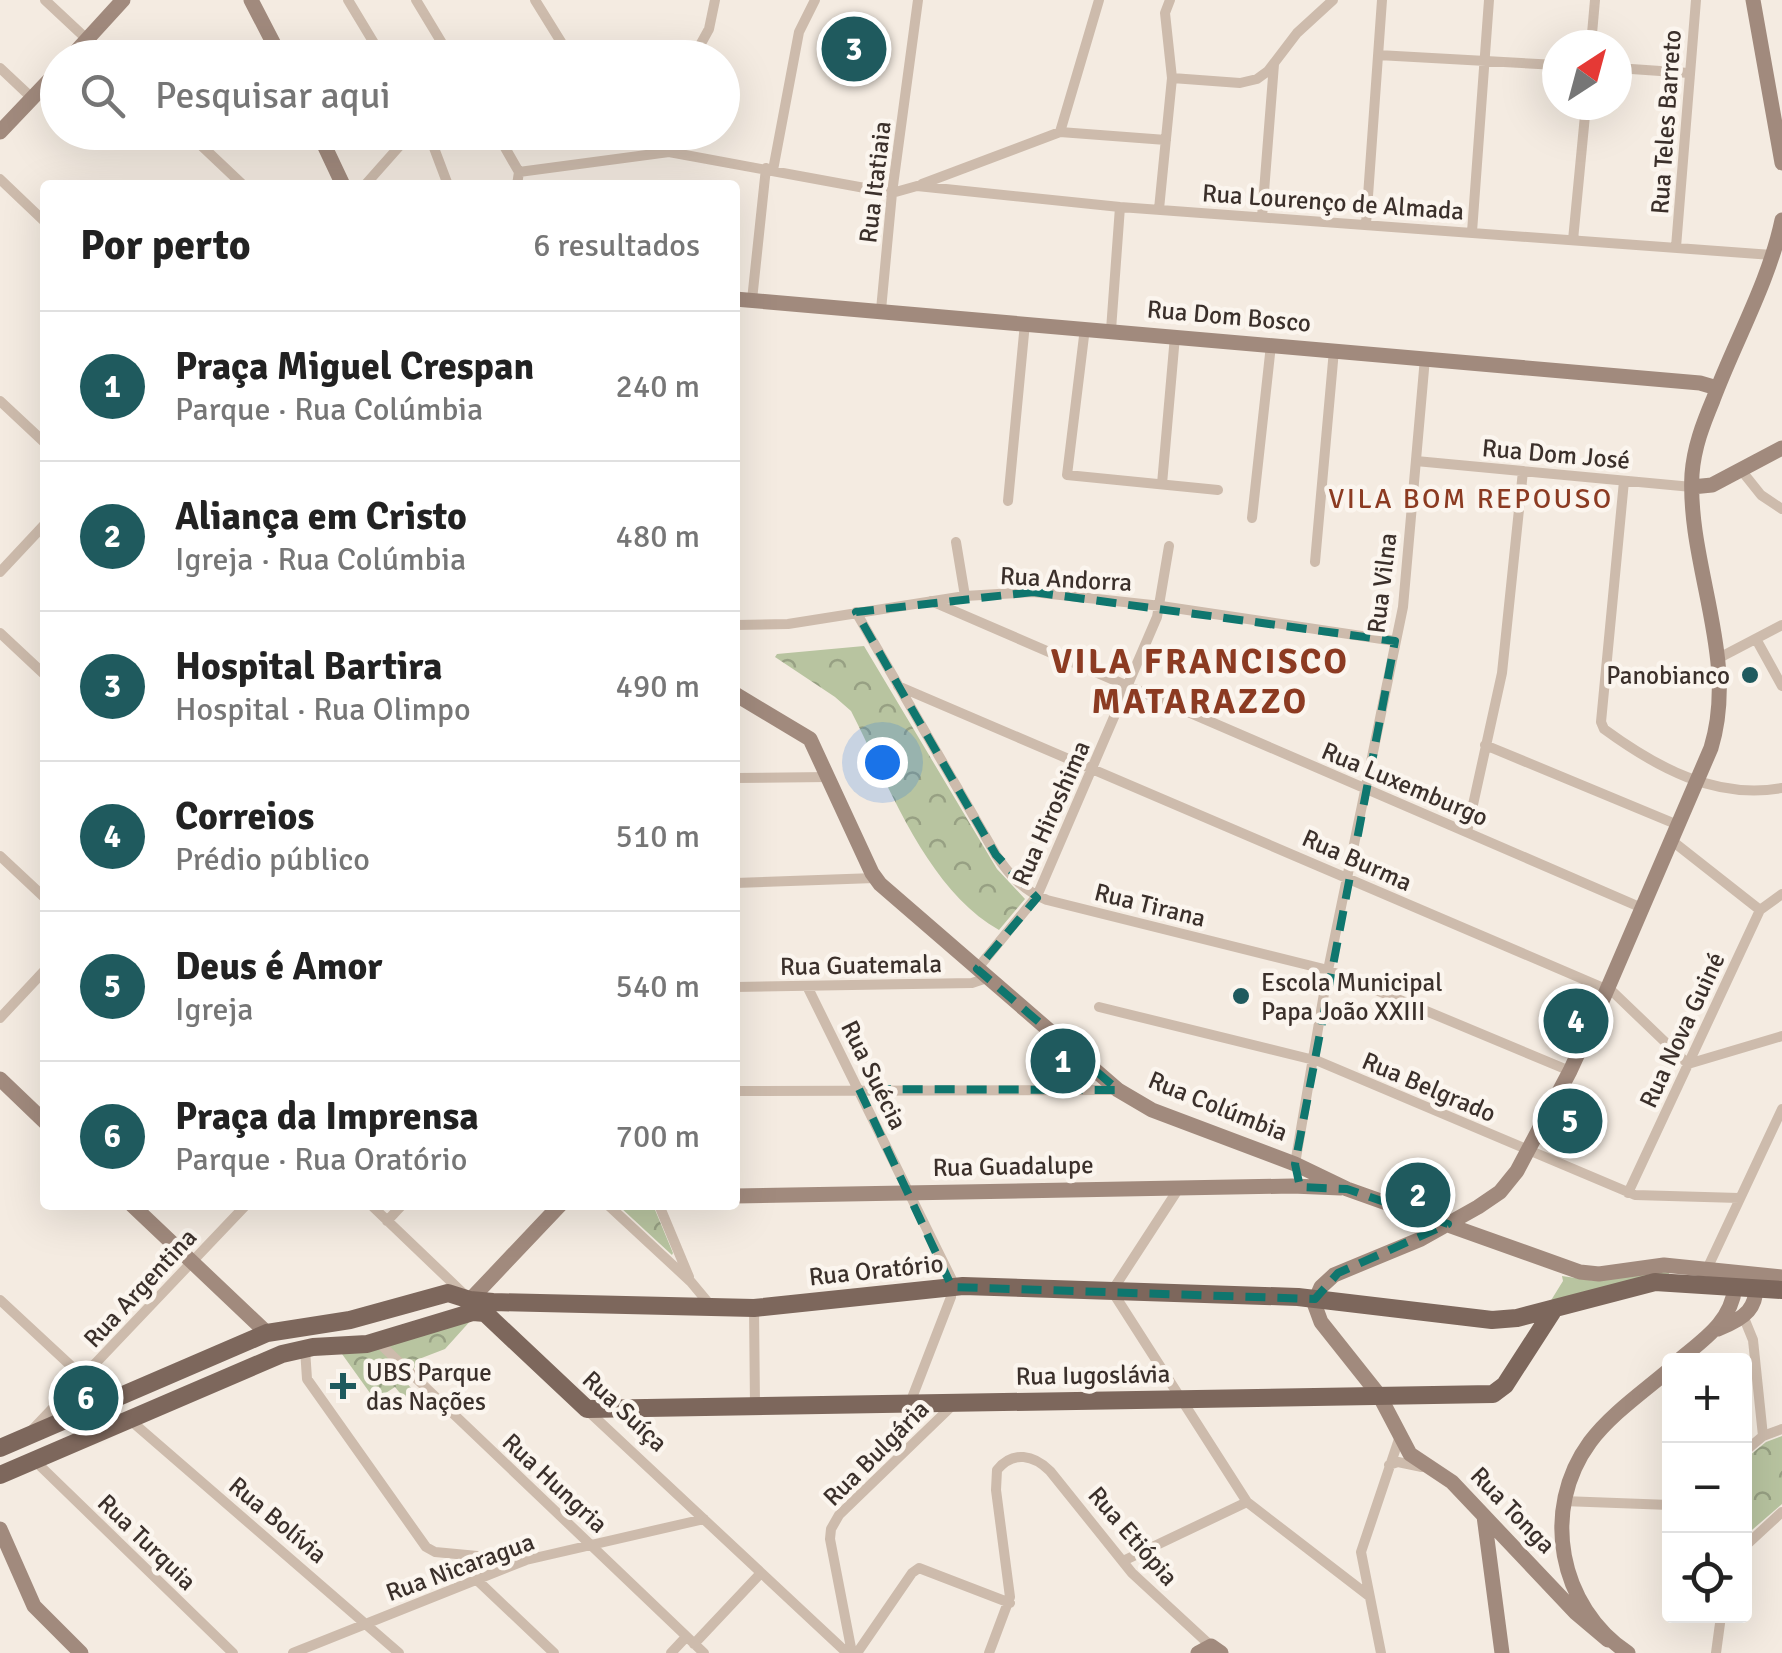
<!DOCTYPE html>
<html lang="pt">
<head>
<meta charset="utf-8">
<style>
  :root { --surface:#fff; --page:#f2f2f2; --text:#222; --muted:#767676; --line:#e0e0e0; --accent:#1f5a5e }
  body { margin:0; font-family:Signika,sans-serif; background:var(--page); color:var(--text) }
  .controls { position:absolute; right:30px; bottom:30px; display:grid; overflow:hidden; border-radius:10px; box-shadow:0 10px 40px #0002 }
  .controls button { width:90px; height:90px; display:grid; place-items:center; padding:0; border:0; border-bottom:2px solid var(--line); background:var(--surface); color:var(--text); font:50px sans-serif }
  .compass { position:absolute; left:1542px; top:30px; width:90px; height:90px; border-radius:50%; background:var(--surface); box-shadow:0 10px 40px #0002; rotate:36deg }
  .you { position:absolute; left:882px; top:762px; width:35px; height:35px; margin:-25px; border:8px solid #fff; border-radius:50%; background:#1a73e8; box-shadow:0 0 0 15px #1a73e833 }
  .badge { display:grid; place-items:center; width:65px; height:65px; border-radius:50%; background:var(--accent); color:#fff; font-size:32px; font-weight:700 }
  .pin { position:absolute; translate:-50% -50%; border:5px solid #fff; box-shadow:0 2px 10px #0006 }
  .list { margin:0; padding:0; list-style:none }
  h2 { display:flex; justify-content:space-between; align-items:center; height:130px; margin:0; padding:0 40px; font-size:42px }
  h2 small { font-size:32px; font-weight:400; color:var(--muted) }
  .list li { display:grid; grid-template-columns:65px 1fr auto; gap:30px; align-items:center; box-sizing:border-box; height:150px; padding:0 40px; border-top:2px solid var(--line) }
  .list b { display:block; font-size:38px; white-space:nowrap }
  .list p { margin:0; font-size:32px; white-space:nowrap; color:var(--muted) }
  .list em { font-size:32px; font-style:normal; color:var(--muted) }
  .icon { flex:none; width:55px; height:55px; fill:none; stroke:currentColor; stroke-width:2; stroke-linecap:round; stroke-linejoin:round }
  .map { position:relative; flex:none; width:1782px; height:1653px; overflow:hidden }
  .search { position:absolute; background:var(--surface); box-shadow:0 10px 40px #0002; left:40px; top:40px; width:700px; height:110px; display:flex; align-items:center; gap:25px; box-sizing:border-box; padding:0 35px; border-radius:55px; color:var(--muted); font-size:38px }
  .panel { position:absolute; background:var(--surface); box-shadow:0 10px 40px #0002; left:40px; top:180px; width:700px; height:1030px; border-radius:10px }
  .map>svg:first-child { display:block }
</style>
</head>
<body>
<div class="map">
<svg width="1782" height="1653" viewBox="0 0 1782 1653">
  <defs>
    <pattern id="park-crowns" width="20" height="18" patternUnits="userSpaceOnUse" patternTransform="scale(2.5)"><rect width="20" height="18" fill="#b8c4a0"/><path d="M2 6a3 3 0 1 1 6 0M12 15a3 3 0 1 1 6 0" fill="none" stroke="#97a083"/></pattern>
  </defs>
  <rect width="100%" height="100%" fill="#f4ebe1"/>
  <path fill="#b8c4a0" d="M1669,1271V1274L1648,1276L1550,1302L1563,1281L1562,1276L1596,1281Z"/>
  <path fill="url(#park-crowns)" d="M864,646L997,869L1025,899L999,930C926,889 888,783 851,711L835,697L775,657L777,654Z
    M1053,1043L1091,1076L1090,1084L1054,1085Z
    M653,1205L673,1253L672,1255L620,1207Z
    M473,1318L445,1349L419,1359L406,1383L421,1397L412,1408L395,1387L375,1400L342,1354Z
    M92,1373L114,1394L40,1426Z
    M1782,1436V1504L1745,1536L1744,1460L1766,1442Z"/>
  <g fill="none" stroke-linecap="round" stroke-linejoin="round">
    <path stroke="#cdbbac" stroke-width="10" d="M45,0L107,58
      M348,0L383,58
      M416,0L451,58
      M535,0L571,58
      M1591,45L1595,0
      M1378,55L1557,65
      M693,58L709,29L715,0
      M0,68L32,98
      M1617,68L1689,73
      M1172,78L1240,83L1257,79L1268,71L1297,33L1333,0
      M187,132L243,185
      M428,132L448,185
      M496,132L519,172L517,185
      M1060,132L1099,0
      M773,170L799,32L815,0
      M519,172L669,152L892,193L917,186L1120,207L1772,255
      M0,179L45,222
      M922,184L1060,132L1166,140
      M365,185L412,132
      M1159,209L1172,78L1165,13L1170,0
      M1262,217L1274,64
      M1366,224L1382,0
      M1472,232L1489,0
      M1573,240L1586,105
      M1676,247L1696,0
      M752,300L766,168
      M881,310L892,193L918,0
      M1085,328L1067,475L1218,490
      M1111,330L1120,207
      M0,401L45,443
      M1416,461L1692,487
      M1741,470L1761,495L1782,509
      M1624,481L1601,722L1604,729C1656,767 1715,800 1782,788
      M1162,484L1175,336
      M1008,501L1025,323
      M1252,518L1271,345
      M956,542L965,596
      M1315,562L1334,350
      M0,572L45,524
      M931,601L1642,908
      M856,612L996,855C1010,876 1024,891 1047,900L1328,970L1570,1071
      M735,625L788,624L965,596L1033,592L1161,606L1395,641
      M0,633L45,675
      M1756,639L1782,686
      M1717,659L1782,625
      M898,686L1613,992L1688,1064L1782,1036
      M1485,745L1678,825
      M735,778L829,777
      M1467,832L1502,673L1523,471
      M1671,840L1760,910
      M0,856L45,898
      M735,883L875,878
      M977,969L1037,896L1157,617L1169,546
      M807,986L952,1280L951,1297L910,1403
      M735,987L972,983L987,978
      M1099,1007L1318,1061L1635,1195L1739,1198
      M0,1018L45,970
      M735,1091L1118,1090
      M1295,1164L1328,970L1403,607L1425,358
      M1179,1188L1112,1291L1247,1502L1369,1596
      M1628,1193L1760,910L1782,894
      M371,1205L464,1294
      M608,1205L691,1282L711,1306
      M659,1205L689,1277
      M387,1221L402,1205
      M1707,1269L1782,1109
      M0,1300L83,1377
      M754,1308L755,1406
      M1744,1318L1753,1340L1763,1436
      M378,1342L704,1653
      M305,1349L307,1379L426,1547L435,1552L520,1560
      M587,1410L847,1653
      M130,1420L399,1653
      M33,1429L246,1205
      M1744,1452L1763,1436L1782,1429
      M34,1460L233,1653
      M1389,1465L1398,1462L1422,1467
      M1563,1501L1670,1505
      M1744,1547L1782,1512
      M1123,1561L1247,1502
      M477,1580L554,1653
      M694,1644L761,1573
      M293,1653L526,1560L704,1519
      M671,1653L686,1637
      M852,1653L830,1539L831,1529L839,1515L955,1403
      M857,1653L912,1573L919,1568L1010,1603
      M989,1653L1010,1597L996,1490L997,1470C1013,1450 1034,1455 1050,1471L1132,1573L1211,1646
      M1381,1653L1361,1552L1400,1436
      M1716,1653L1721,1616"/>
    <path stroke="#a18a7d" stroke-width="15" d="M251,0L281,58
      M1753,0L1782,163
      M70,58L123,0
      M0,132L58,71
      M318,132L343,185
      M735,299L1700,383L1717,388
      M1692,487L1712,485L1782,448
      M735,694L810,739L872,873L880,884L1118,1090L1152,1110L1295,1164L1347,1189L1580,1272L1599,1274L1664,1265L1782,1277
      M0,1079L45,1122
      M735,1196L1292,1186L1341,1188
      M132,1205L267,1333
      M470,1300L560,1205
      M1718,1329C1744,1319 1760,1308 1755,1278
      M1679,1360C1704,1339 1731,1322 1735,1287
      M1484,1516L1502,1653
      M0,1529L34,1606L81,1653
      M1608,1640L1576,1613L1452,1482L1410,1454L1379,1395L1321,1322L1314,1303L1321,1287L1334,1275L1421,1239L1478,1207L1500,1192L1517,1171L1570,1071L1603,999L1711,748C1739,657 1687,565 1692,474C1694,447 1703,424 1713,400C1735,341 1769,282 1782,220
      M1198,1653L1211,1646L1221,1653
      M1628,1653C1559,1607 1540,1510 1590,1442C1611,1414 1643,1392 1670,1369"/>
    <path stroke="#7d675c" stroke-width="18" d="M0,1448L267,1333L350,1320L448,1293L470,1300L493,1302L754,1308L963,1286L1298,1297L1492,1320L1517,1318L1655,1282L1782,1290
      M0,1475L282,1354L313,1347L367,1344L473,1312L485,1313L587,1409L1493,1394L1505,1385L1554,1309"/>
  </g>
  <path fill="none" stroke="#0f766e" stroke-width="8" stroke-dasharray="20 12" stroke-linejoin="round" d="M1033,592L1395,641L1295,1164L1300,1187L1347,1189L1448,1224L1338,1273L1315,1299L952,1287L859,1089L1118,1090L977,969L1037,898L996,855L856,612Z"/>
  <g fill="#1f5a5e" stroke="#fbf5ee" stroke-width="4">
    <circle cx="1750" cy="675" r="10"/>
    <circle cx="1241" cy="996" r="10"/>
    <path d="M338 1371h10v10h10v10h-10v10h-10v-10h-10v-10h10z"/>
  </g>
  <g text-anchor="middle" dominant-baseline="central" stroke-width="9" stroke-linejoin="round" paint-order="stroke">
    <g font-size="25" fill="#3b302b" stroke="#fbf5ee">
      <text transform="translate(1666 122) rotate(-86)">Rua Teles Barreto</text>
      <text transform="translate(875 182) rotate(-83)">Rua Itatiaia</text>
      <text transform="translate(1333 202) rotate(4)">Rua Lourenço de Almada</text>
      <text transform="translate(1229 316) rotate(5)">Rua Dom Bosco</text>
      <text transform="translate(1556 454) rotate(5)">Rua Dom José</text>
      <text transform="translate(1066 579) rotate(3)">Rua Andorra</text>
      <text transform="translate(1382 583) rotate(-83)">Rua Vilna</text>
      <text transform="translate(1405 784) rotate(23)">Rua Luxemburgo</text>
      <text transform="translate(1051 813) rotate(-66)">Rua Hiroshima</text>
      <text transform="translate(1357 860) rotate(24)">Rua Burma</text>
      <text transform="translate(1150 905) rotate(14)">Rua Tirana</text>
      <text transform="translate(861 965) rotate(-1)">Rua Guatemala</text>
      <text transform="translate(1682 1030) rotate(-65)">Rua Nova Guiné</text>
      <text transform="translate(874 1075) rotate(64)">Rua Suécia</text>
      <text transform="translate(1429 1087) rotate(23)">Rua Belgrado</text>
      <text transform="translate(1218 1106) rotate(22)">Rua Colúmbia</text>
      <text transform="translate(1013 1166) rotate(-1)">Rua Guadalupe</text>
      <text transform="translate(876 1270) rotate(-6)">Rua Oratório</text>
      <text transform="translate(140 1288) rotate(-47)">Rua Argentina</text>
      <text transform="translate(1093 1375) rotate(-1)">Rua Iugoslávia</text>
      <text transform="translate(625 1411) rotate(43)">Rua Suíça</text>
      <text transform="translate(876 1453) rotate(-45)">Rua Bulgária</text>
      <text transform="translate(555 1483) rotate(43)">Rua Hungria</text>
      <text transform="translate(1513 1510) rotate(46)">Rua Tonga</text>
      <text transform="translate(278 1520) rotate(40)">Rua Bolívia</text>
      <text transform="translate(1133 1536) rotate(49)">Rua Etiópia</text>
      <text transform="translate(147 1542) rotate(44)">Rua Turquia</text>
      <text transform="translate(460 1567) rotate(-20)">Rua Nicaragua</text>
    </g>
    <g font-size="25" fill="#3b302b" stroke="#fbf5ee" text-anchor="start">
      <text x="1730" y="675" text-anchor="end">Panobianco</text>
      <text x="1261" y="982">Escola Municipal<tspan x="1261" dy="29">Papa João XXIII</tspan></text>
      <text x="366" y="1372">UBS Parque<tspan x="366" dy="29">das Nações</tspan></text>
    </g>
    <g font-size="28" letter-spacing="2.5" fill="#8c3b22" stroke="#fbf5ee">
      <text x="1471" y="499">VILA BOM REPOUSO</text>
    </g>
    <g font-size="35" font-weight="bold" letter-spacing="2.5" fill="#8c3b22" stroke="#fbf5ee">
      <text x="1200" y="661">VILA FRANCISCO<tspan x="1200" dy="40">MATARAZZO</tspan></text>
    </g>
  </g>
</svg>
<div class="controls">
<button>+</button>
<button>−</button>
<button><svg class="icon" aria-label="locate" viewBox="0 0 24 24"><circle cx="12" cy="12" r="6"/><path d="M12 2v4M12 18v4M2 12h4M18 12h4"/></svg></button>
</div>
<svg class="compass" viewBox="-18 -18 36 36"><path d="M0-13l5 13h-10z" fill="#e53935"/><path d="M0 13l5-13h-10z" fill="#767676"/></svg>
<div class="you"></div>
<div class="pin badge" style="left:1063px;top:1061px">1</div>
<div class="pin badge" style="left:1418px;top:1195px">2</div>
<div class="pin badge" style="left:854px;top:49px">3</div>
<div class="pin badge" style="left:1576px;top:1021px">4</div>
<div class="pin badge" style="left:1570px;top:1121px">5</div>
<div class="pin badge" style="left:86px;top:1398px">6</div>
<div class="search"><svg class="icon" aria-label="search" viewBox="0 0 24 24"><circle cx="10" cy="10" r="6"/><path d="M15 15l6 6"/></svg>Pesquisar aqui</div>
<section class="panel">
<h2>Por perto<small>6 resultados</small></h2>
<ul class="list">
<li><span class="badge">1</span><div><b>Praça Miguel Crespan</b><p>Parque · Rua Colúmbia</p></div><em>240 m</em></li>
<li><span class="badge">2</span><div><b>Aliança em Cristo</b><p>Igreja · Rua Colúmbia</p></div><em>480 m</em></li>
<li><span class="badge">3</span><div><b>Hospital Bartira</b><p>Hospital · Rua Olimpo</p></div><em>490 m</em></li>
<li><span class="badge">4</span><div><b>Correios</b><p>Prédio público</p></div><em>510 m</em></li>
<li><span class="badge">5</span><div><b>Deus é Amor</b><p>Igreja</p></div><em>540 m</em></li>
<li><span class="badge">6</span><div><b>Praça da Imprensa</b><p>Parque · Rua Oratório</p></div><em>700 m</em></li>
</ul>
</section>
</div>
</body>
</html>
